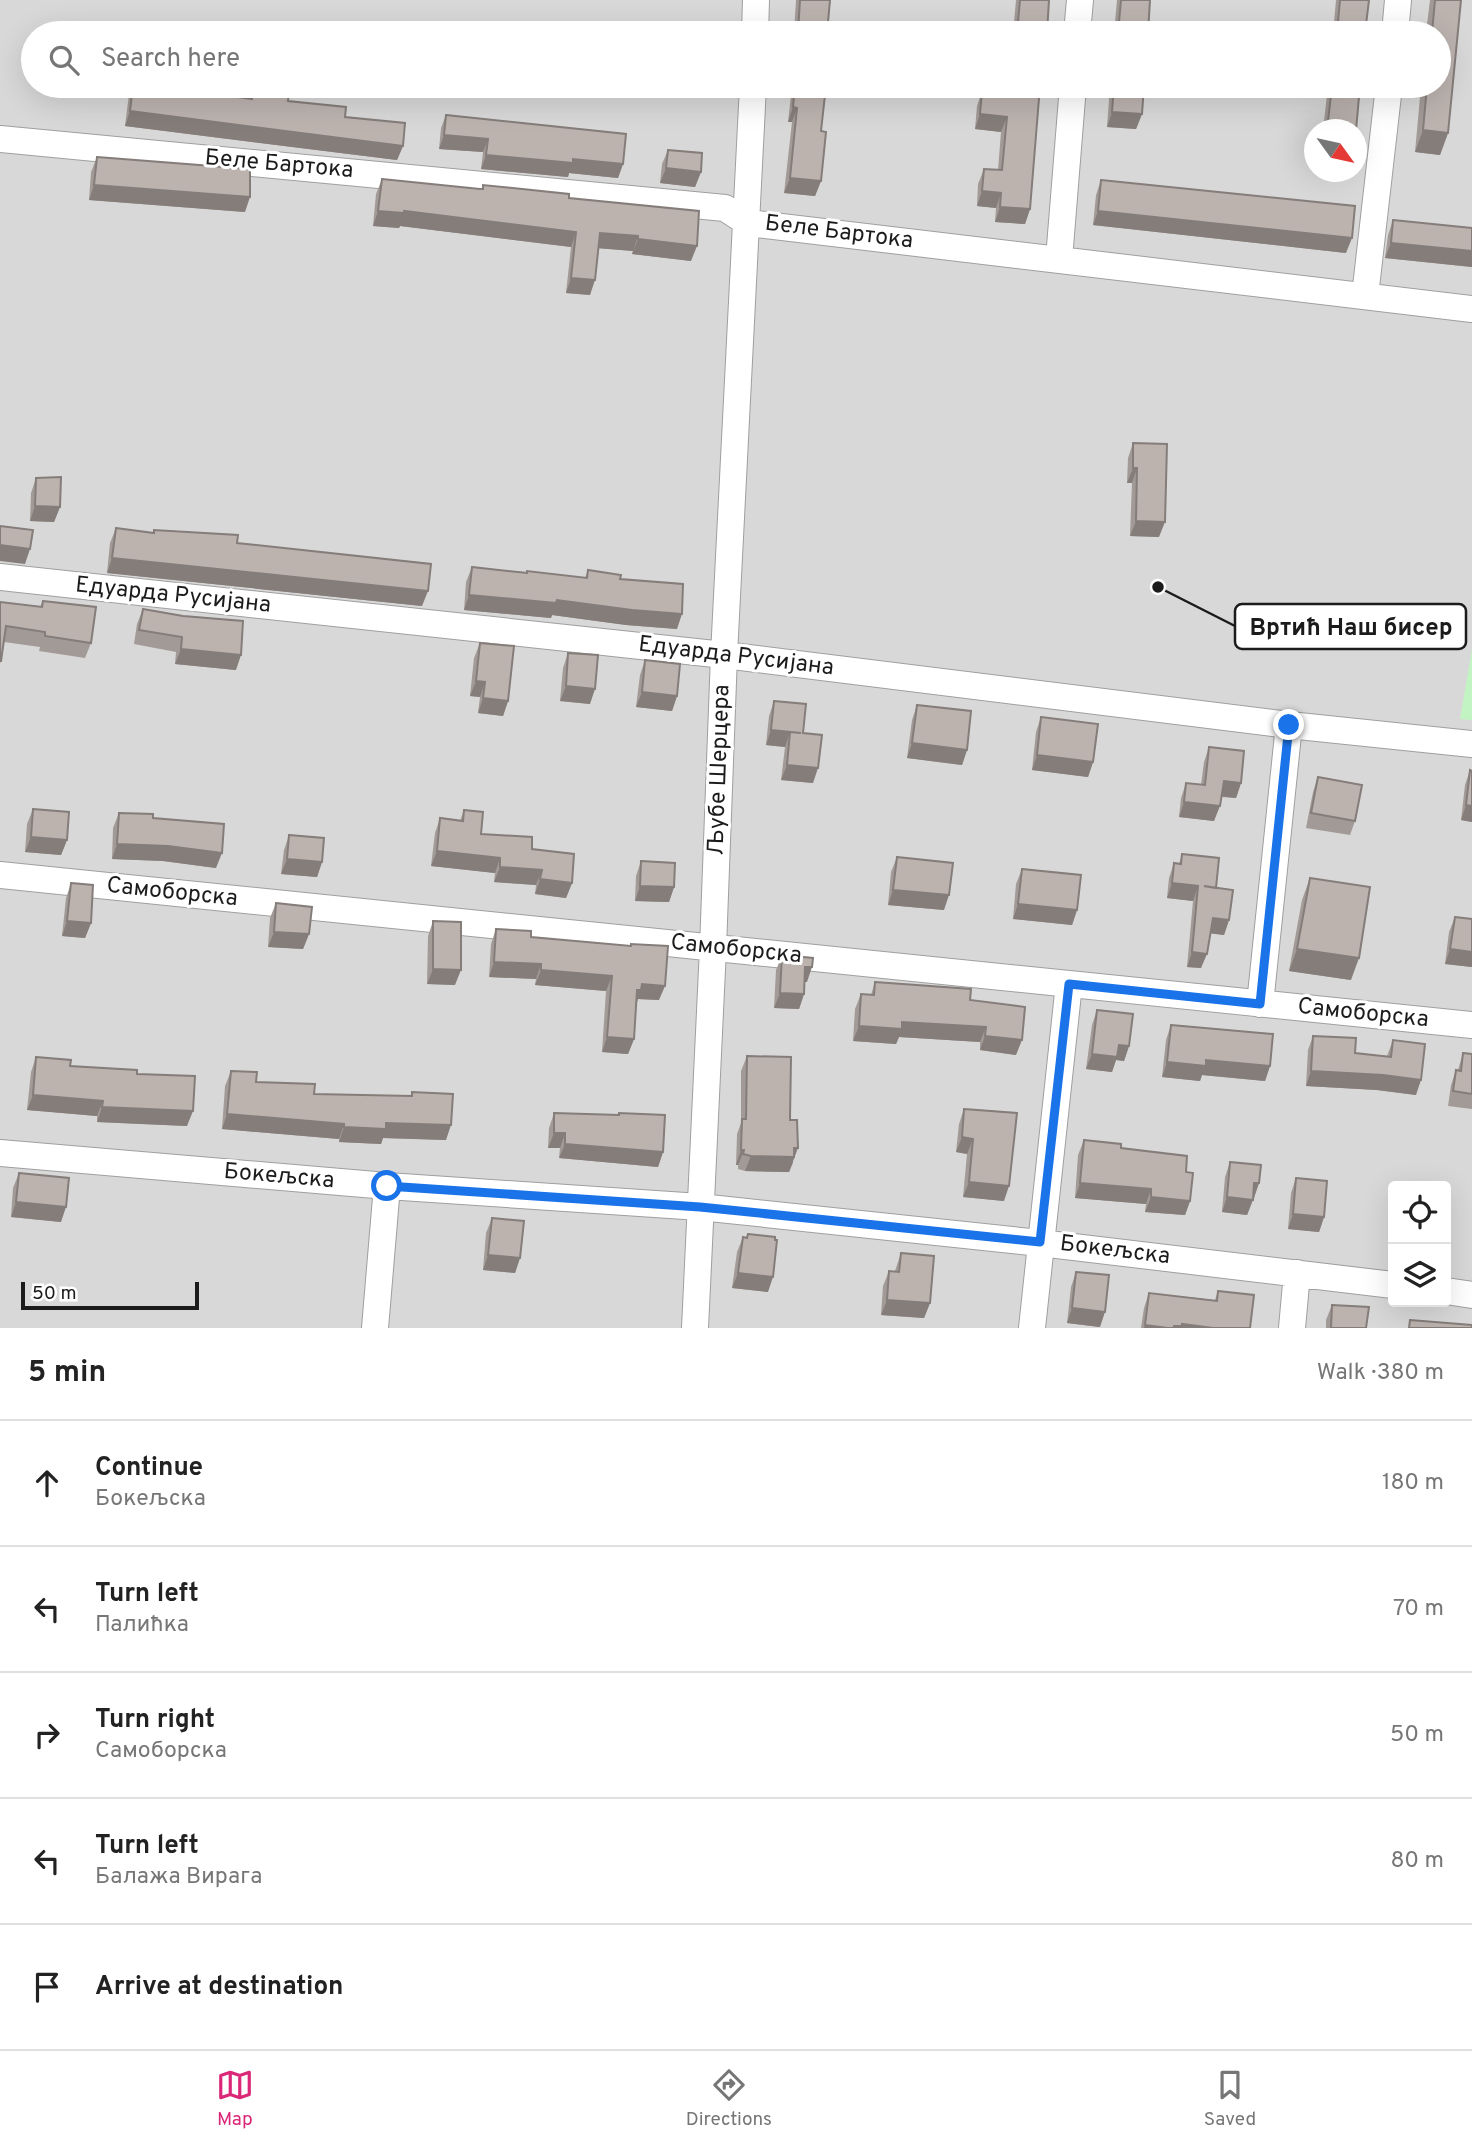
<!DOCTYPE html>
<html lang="en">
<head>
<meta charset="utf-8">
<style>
  :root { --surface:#fff; --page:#f2f2f2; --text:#222; --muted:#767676; --line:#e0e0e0; --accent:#db2777 }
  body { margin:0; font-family:Overpass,sans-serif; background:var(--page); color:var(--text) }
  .controls { position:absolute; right:21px; bottom:21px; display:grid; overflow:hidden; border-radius:7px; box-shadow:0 7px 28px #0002 }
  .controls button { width:63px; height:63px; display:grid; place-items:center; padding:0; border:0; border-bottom:2px solid var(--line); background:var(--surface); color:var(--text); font:35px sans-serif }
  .compass { position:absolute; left:1304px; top:119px; width:63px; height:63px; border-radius:50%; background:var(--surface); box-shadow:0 7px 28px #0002; rotate:123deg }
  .scale { position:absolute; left:21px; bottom:18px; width:178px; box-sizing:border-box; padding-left:7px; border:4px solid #1b1b1b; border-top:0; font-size:19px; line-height:24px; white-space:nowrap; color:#1b1b1b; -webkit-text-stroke:5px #fff; paint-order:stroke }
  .stop { position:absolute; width:21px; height:21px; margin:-16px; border:5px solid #1a73e8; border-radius:50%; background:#fff }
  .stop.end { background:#1a73e8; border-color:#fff; box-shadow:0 2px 7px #0008 }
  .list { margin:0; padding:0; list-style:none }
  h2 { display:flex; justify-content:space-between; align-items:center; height:91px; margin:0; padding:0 28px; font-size:30px }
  h2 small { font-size:23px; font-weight:400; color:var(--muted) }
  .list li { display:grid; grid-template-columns:46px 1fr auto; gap:21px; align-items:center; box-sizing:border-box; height:126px; padding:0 28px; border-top:2px solid var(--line) }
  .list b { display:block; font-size:26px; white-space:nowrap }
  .list p { margin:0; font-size:23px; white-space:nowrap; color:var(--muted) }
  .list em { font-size:23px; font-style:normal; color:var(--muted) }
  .icon { flex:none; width:38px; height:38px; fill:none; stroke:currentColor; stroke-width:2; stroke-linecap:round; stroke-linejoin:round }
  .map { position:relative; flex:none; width:1472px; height:1328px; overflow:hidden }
  .search { position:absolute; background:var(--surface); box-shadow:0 7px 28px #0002; left:21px; right:21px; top:21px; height:77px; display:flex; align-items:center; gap:18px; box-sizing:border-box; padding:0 24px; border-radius:38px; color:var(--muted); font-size:26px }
  .sheet { height:721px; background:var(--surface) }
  nav { display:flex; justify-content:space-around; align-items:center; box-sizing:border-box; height:98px; border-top:2px solid var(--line); background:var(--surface); font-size:19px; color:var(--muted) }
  nav a { display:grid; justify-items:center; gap:4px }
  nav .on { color:var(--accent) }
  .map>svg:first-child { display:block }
</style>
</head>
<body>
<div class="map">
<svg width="1472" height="1328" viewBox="0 0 1472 1328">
  <rect width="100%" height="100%" fill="#ece8e2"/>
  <path fill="#d9d8d8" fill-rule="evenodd" d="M0,0H1472V1328H0ZM33,33H1439V86H33ZM1314,130H1356V172H1314ZM1393,1186H1446V1302H1393Z"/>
  <path fill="#c2f3c2" d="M1472,649V720L1460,719Z"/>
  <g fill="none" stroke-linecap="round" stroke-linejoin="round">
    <g stroke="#9f9f9f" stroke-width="28">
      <path id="minor" d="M755,33L756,0
        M1077,33L1080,0
        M1395,33L1398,0
        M0,139L725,208L748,223L1472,309
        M1059,259L1073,86
        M1365,296L1389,86
        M0,577L724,655L1289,725L1472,744
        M0,875L1472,1025
        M1260,1004L1289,725
        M0,1153L387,1186L700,1207L1040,1243L1393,1285
        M1446,1291L1472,1295
        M375,1328L387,1186
        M695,1328L713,948L724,655L753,86
        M1032,1328L1069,984
        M1292,1328L1297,1273"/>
    </g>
    <use href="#minor" stroke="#fff" stroke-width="26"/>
  </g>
  <path fill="#a29a96" d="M796,0H830L827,33H794Z
    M1016,0H1049L1047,33H1013Z
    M1117,0H1150L1148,33H1114Z
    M1336,0H1369L1365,33H1333Z
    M1430,0H1461L1448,133L1440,155L1415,152L1421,86H1439V33H1426Z
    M132,86H168V87L250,98L253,89L288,101L345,117L403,146L397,160L125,126L129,94Z
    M792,86H826L821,131V181L815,196L784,193L792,122H788Z
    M1006,86H1040L1030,209L1025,224L995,222L996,208L977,206L978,184L984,169L998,170L1001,132L975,129L977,106L982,91L1004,92Z
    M1110,86H1144L1142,114L1136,129L1107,127Z
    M1328,86H1360L1356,130H1323Z
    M446,115L623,164L618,178L569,173L568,177L481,169L483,152L439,149L441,128Z
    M668,150L701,172L695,187L660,183L662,164Z
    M97,157L245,212L89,200L91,172Z
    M382,179L482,189L483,185L569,198L691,261L632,254L633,251L599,248L590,295L566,293L571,247L400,226L399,228L373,226L376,194Z
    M1101,180L1346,253L1093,225L1096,195Z
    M1393,220L1472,228V267L1385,258L1388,235Z
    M1133,443L1159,537L1130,536L1132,483H1127L1128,458Z
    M36,478L60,507L54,522L30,521L31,493Z
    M116,528L153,533L154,530L237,543L422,606L107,573L110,543Z
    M472,567L585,578L588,570L620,579L677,629L626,625L552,615L551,618L464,610L466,582Z
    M43,601L91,643L85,658L39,651L40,647L4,642L0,664V602L40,607Z
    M143,609L183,616L236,670L175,664L176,652L134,644L137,624Z
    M480,643L508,701L503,716L478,713L480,697L470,696L474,658Z
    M568,653L590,704L560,701L563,668Z
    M645,660L677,696L672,711L636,707L640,675Z
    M774,701L813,783L781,780L785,747L766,745L769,716Z
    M917,705L967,750L962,765L907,758L912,720Z
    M1041,717L1093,762L1088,777L1032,770L1036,732Z
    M1209,747L1241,783L1236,798L1221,797L1214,821L1179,817L1181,798L1186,783L1201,785L1204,762Z
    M1470,770L1472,771V822L1461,820L1465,785Z
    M1318,777L1355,821L1350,835L1306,828L1313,792Z
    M33,809L67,840L61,855L25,852L27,824Z
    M464,810L481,834L532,849L572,883L566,898L535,894L536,885L494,882L495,873L431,866L435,833L440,818L460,821Z
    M119,813L153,818L216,868L163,861L112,859L113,828Z
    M289,835L322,862L317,877L281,874L284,850Z
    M1182,854L1216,888L1229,920L1224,935L1210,933L1201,968L1187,967L1193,901L1167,898L1169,878L1174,863L1179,864Z
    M897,857L944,910L888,905L891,872Z
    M641,861L674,887L669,902L635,901L636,876Z
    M1022,869L1077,910L1072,925L1013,919L1016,884Z
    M1310,878L1351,980L1289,971L1302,900Z
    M71,883L91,923L85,938L62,936L66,898Z
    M276,903L309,934L303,949L268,947L270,918Z
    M1455,917L1472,919V967L1445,964L1449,932Z
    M433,921L455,985L427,984L428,936Z
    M496,929L531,937L630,946L631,944L659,1000L638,999L636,1004L634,1039L628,1054L602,1052L606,991L535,985L536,979L489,977L491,944Z
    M782,955L807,982H805L804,994L799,1009L774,1008L776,970Z
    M875,982L970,1000L1016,1055L980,1050V1042L899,1037L896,1044L853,1041L855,1009L861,994L871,995Z
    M1097,1010L1129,1046L1124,1061L1116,1060L1112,1072L1086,1069L1092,1025Z
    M1171,1025L1270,1066L1265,1081L1202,1075L1200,1081L1162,1077L1166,1040Z
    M1313,1036L1355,1053L1387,1056L1393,1040L1416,1095L1377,1090L1306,1086L1308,1050Z
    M1463,1053L1472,1054V1109L1448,1106L1451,1085L1456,1070H1458Z
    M747,1056L790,1120L793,1163L789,1172L745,1171L738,1169V1165H736L737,1134L741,1123V1071Z
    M36,1057L70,1066L137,1074L187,1126L97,1122V1116L27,1110L31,1072Z
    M231,1071L256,1082L314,1094L411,1096L412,1092L446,1140L383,1138L381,1144L339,1142V1139L222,1129L225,1086Z
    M964,1109L1004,1201L963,1197L967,1154L956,1152L959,1124Z
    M554,1113L619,1115V1113L663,1152L658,1167L559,1158L560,1148H548L549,1128Z
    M1084,1140L1121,1148L1186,1172L1190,1201L1185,1215L1145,1212L1146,1204L1075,1198L1078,1155Z
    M1230,1162L1259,1183L1247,1215L1222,1212L1225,1177Z
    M19,1173L61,1222L11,1217L13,1188Z
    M1296,1178L1324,1217L1319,1232L1288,1229L1291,1193Z
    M492,1218L520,1258L515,1273L483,1270L486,1233Z
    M748,1234L768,1292L732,1288L737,1252L743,1237L746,1238Z
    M901,1253L930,1303L924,1318L881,1315L883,1286L889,1271H895Z
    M1076,1272L1100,1327L1067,1323L1071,1287Z
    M1218,1291L1250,1328H1141L1144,1308L1149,1293L1215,1300Z
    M1332,1305L1366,1328H1326V1320Z"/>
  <path fill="#847d7a" d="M793,107L797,108L792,122H788Z
    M130,111L403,146L397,160L125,126Z
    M1112,112L1142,114L1136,129L1107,127Z
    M980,114L1007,117L1001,132L975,129Z
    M1423,130L1448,133L1440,155L1415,152Z
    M444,135L488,139L483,152L439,149Z
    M486,155L573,159L623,164L618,178L569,173L568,177L481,169Z
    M666,168L701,172L695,187L660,183Z
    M790,178L821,181L815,196L784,193Z
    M94,185L250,197L245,212L89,200Z
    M982,191L1001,193L996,208L977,206Z
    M1000,207L1030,209L1025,224L995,222Z
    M378,211H404L576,232L571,247L400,226L399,228L373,226Z
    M1098,211L1352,238L1346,253L1093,225Z
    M600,233L638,236L633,251L595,248Z
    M638,239L697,246L691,261L632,254Z
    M1391,243L1472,251V267L1385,258Z
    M571,278L595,280L590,295L566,293Z
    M1133,468H1137L1132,483H1127Z
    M35,506L60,507L54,522L30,521Z
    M1136,521L1165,522L1159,537L1130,536Z
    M0,545L30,549L25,564L0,561Z
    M112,558L428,591L422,606L107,573Z
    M469,595L557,600L682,614L677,629L626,625L552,615L551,618L464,610Z
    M181,649L241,655L236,670L175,664Z
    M476,681L485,682L480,697L470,696Z
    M566,686L595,689L590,704L560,701Z
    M642,692L677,696L672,711L636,707Z
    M483,698L508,701L503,716L478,713Z
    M771,730L801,733L790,732L785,747L766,745Z
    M912,743L967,750L962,765L907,758Z
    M1037,755L1093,762L1088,777L1032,770Z
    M787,765L818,768L813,783L781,780Z
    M1224,781L1241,783L1236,798L1218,796Z
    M1184,802L1220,806L1214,821L1179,817Z
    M1466,805L1472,806V822L1461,820Z
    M31,837L67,840L61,855L25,852Z
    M117,844L168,846L222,853L216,868L163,861L112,859Z
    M437,851L500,858L495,873L431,866Z
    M287,859L322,862L317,877L281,874Z
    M500,867L542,870L536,885L494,882Z
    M540,879L572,883L566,898L535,894Z
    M1172,883L1198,886L1193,901L1167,898Z
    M640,886L674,887L669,902L635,901Z
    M893,890L949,895L944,910L888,905Z
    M1018,904L1077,910L1072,925L1013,919Z
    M1213,918L1229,920L1224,935L1207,933Z
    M67,921L91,923L85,938L62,936Z
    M274,932L309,934L303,949L268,947Z
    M1297,949L1359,958L1351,980L1289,971Z
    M1450,949L1472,952V967L1445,964Z
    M1192,952L1207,954L1201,968L1187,967Z
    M494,962L541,964L536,979L489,977Z
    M805,967H812L807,982H800Z
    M433,969L461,970L455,985L427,984Z
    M541,970L612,976L606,991L535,985Z
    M642,984L665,986L659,1000L638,999L636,1005L637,990Z
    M780,993L804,994L799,1009L774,1008Z
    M902,1022L986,1027L980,1042L899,1037L896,1044L853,1041L859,1026Z
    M985,1036L1022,1040L1016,1055L980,1050Z
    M607,1037L634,1039L628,1054L602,1052Z
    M1119,1045L1129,1046L1124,1061L1116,1060L1112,1072L1086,1069L1092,1054Z
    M1206,1060L1270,1066L1265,1081L1202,1075L1200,1081L1162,1077L1167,1062Z
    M1311,1071L1383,1075L1421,1080L1416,1095L1377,1090L1306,1086Z
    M33,1095L103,1101L97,1116L27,1110Z
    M102,1107L193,1111L187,1126L97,1122Z
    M227,1114L344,1124L339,1139L222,1129Z
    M386,1123L451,1125L446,1140L383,1138L381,1144L339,1142L344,1127Z
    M554,1133H565L560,1148H548Z
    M962,1137L973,1139L967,1154L956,1152Z
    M565,1144L663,1152L658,1167L559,1158Z
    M794,1148H798L789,1172L745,1171L751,1156Z
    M741,1150H744L738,1165H736Z
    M969,1182L1009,1186L1004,1201L963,1197Z
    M1080,1183L1151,1189L1146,1204L1075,1198Z
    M1254,1183H1259L1254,1198H1249Z
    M1151,1197L1190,1201L1185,1215L1145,1212Z
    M1227,1197L1253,1200L1247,1215L1222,1212Z
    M16,1202L66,1207L61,1222L11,1217Z
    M1293,1214L1324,1217L1319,1232L1288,1229Z
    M488,1255L520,1258L515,1273L483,1270Z
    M738,1273L773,1277L768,1292L732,1288Z
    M887,1300L930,1303L924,1318L881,1315Z
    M1072,1308L1105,1312L1100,1327L1067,1323Z
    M1182,1324L1213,1328H1173L1174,1326Z
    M1145,1325L1168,1328H1144Z"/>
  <path fill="#bcb3af" stroke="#847d7a" stroke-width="2" d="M800,0H830L827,33H801V32H798Z
    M1020,0H1049L1047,33H1017Z
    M1121,0H1150L1148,33H1118Z
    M1340,0H1369L1365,33H1337Z
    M1435,0H1461L1448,133L1423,130L1427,86H1439V33H1432Z
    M133,86H168V87L252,99L253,89L289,91L288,101L346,107L345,117L405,123L403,146L130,111Z
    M795,86H826L821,131L826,132L821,181L790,178L797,108L793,107Z
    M1008,86H1040L1030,209L1000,207L1001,193L982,191L984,169L1002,170L1007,117L980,114L982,91L1008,93Z
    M1114,86H1144L1142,114L1112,112Z
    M1332,86H1360L1356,130H1327Z
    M446,115L626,134L623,164L573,159V163L486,155L488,139L444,135Z
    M668,150L702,153L701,172L666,168Z
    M97,157L250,169V197L94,185Z
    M382,179L480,189H483V185L569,194V198L699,211L697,246L638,239V236L600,233L595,280L571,278L576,232L404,211V213L378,211Z
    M1101,180L1355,206L1352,238L1098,211Z
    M1393,220L1472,228V251L1391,243Z
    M1133,443L1167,444L1165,522L1136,521L1137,468H1133Z
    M61,477L60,507L35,506L36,478Z
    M0,526L33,530L30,549L0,545Z
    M116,528L154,533V530L238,535L237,543L431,564L428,591L112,558Z
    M472,567L527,573V571L587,578L588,570L621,575L620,579L683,584L682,614L632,610L557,600L556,603L469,595Z
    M43,601L96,607L91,643L45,636V632L6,626L1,661H0V602L42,607Z
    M143,609L183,616L243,621L241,655L181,649L182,637L139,630Z
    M480,643L514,646L508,701L483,698L485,682L476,681Z
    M568,653L598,655L595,689L566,686Z
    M645,660L680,664L677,696L642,692Z
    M774,701L806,704L803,733L822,735L818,768L787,765L790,732L801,733L771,730Z
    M917,705L971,711L967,750L912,743Z
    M1041,717L1098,724L1093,762L1037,755Z
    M1209,747L1244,751L1241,783L1224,781L1220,806L1184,802L1186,783L1205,785Z
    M1470,770L1472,771V806L1466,805Z
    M1318,777L1362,785L1355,821L1311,813Z
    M33,809L69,812L67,840L31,837Z
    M464,810L483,812L481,834L532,837V849L574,854L572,883L540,879L542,870L500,867V858L437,851L440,818L463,821Z
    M119,813L153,814V818L224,824L222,853L168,846L117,844Z
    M289,835L324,838L322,862L287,859Z
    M1182,854L1219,858L1216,888L1204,886L1233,890L1229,920L1213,918L1207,954L1192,952L1198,886L1172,883L1174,863L1181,864Z
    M897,857L953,863L949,895L893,890Z
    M641,861L675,863L674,887L640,886Z
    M1022,869L1081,875L1077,910L1018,904Z
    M1310,878L1370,887L1359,958L1297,949Z
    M71,883L93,885L91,923L67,921Z
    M276,903L312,907L309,934L274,932Z
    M1455,917L1472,919V952L1450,949Z
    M433,921L461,922V970L433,969Z
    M496,929L531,931V937L631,946V944L668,946L665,986L642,984L641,990H637L634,1039L607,1037L612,976L541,970V964L494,962Z
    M782,955L813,958L812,967H805L804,994L780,993Z
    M875,982L971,989L970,1000L1025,1007L1022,1040L985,1036L986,1027L902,1022V1029L859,1026L861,994L874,995Z
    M1097,1010L1133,1014L1129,1046L1119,1045L1117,1057L1092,1054Z
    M1171,1025L1273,1034L1270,1066L1206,1060V1066L1167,1062Z
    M1313,1036L1356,1038L1355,1053L1391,1057L1393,1040L1425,1044L1421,1080L1383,1075L1311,1071Z
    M1463,1053L1472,1054V1094L1453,1091L1456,1070L1461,1071Z
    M747,1056L791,1057L790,1120H797L798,1148H794V1157L751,1156L743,1154L744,1150H741L742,1119H746Z
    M36,1057L71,1060L70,1066L137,1070V1074L195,1076L193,1111L102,1107L103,1101L33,1095Z
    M231,1071L257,1072L256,1082L315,1084L314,1094L412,1096V1092L453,1094L451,1125L386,1123V1129L344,1127V1124L227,1114Z
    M964,1109L1017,1113L1009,1186L969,1182L973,1139L962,1137Z
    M554,1113L619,1115V1113L665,1115L663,1152L565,1144V1133H554Z
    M1084,1140L1121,1144V1148L1187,1156L1186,1172L1193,1173L1190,1201L1151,1197V1189L1080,1183Z
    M1230,1162L1261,1165L1259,1183H1254L1253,1200L1227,1197Z
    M19,1173L69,1178L66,1207L16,1202Z
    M1296,1178L1327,1181L1324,1217L1293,1214Z
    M492,1218L524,1221L520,1258L488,1255Z
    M748,1234L775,1237V1240H777L773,1277L738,1273L743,1237L747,1238Z
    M901,1253L934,1256L930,1303L887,1300L889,1271L899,1272Z
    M1076,1272L1109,1275L1105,1312L1072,1308Z
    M1218,1291L1254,1295L1250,1328H1213L1182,1324V1326H1174V1328H1168L1145,1325L1149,1293L1217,1301Z
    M1332,1305L1369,1307L1366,1328H1331Z
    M1410,1320L1472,1325V1328H1409Z"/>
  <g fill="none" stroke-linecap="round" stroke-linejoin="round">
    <path stroke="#1a73e8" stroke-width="9" d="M387,1186L700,1207L1040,1242L1069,984L1260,1004L1289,725"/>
  </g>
  <g text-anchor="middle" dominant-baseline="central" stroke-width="6" stroke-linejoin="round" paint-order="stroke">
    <g font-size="23" fill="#1b1b1b" stroke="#fff">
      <text transform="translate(279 165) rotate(5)">Беле Бартока</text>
      <text transform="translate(839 233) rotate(7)">Беле Бартока</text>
      <text transform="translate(173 596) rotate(6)">Едуарда Русијана</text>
      <text transform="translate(736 657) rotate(7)">Едуарда Русијана</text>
      <text transform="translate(720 770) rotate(-88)">Љубе Шерцера</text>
      <text transform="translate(172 893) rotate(6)">Самоборска</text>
      <text transform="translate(736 950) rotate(6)">Самоборска</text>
      <text transform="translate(1363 1014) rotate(6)">Самоборска</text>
      <text transform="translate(279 1177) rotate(5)">Бокељска</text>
      <text transform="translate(1115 1251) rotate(7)">Бокељска</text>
    </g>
  </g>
  <path fill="none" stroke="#1b1b1b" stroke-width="2.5" d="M1158 587L1235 626"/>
  <circle fill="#1b1b1b" stroke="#fff" stroke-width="2.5" cx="1158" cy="587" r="7"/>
  <rect fill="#fff" stroke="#1b1b1b" stroke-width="2.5" x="1235" y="604" width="231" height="45" rx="7"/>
  <g font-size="24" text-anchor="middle" font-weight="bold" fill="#1b1b1b">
    <text x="1351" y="635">Вртић Наш бисер</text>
  </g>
</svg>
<div class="controls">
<button><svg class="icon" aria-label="locate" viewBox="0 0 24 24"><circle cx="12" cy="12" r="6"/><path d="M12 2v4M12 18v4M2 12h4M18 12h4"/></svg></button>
<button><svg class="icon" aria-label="layers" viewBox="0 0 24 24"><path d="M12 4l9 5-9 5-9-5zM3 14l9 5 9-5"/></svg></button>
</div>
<svg class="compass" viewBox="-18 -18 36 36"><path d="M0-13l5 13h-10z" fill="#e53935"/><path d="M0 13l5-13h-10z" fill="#767676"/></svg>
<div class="scale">50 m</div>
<div class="stop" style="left:387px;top:1186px"></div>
<div class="stop end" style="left:1289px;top:725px"></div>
<div class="search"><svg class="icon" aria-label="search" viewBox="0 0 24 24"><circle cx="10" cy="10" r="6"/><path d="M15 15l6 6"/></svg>Search here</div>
</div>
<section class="sheet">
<h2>5 min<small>Walk · 380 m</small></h2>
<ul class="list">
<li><svg class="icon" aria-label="ahead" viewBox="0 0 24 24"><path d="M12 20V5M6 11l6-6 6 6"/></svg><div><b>Continue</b><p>Бокељска</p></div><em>180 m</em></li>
<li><svg class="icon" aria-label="left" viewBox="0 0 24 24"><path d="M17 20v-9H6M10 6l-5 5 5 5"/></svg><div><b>Turn left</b><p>Палићка</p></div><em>70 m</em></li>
<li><svg class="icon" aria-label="right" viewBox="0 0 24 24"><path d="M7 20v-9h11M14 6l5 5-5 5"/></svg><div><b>Turn right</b><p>Самоборска</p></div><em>50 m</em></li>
<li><svg class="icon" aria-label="left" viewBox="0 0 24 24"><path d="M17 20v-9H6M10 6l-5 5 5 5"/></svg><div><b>Turn left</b><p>Балажа Вирага</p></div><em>80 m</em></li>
<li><svg class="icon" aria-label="arrive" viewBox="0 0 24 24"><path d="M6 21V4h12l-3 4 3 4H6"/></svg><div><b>Arrive at destination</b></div></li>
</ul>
</section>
<nav>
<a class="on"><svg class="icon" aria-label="map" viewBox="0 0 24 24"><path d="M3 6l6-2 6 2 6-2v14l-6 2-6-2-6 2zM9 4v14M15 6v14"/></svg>Map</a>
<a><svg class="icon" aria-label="directions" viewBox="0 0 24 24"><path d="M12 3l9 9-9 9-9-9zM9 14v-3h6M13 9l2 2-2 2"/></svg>Directions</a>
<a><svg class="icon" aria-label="saved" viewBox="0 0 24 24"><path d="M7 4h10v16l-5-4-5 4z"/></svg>Saved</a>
</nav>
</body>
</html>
